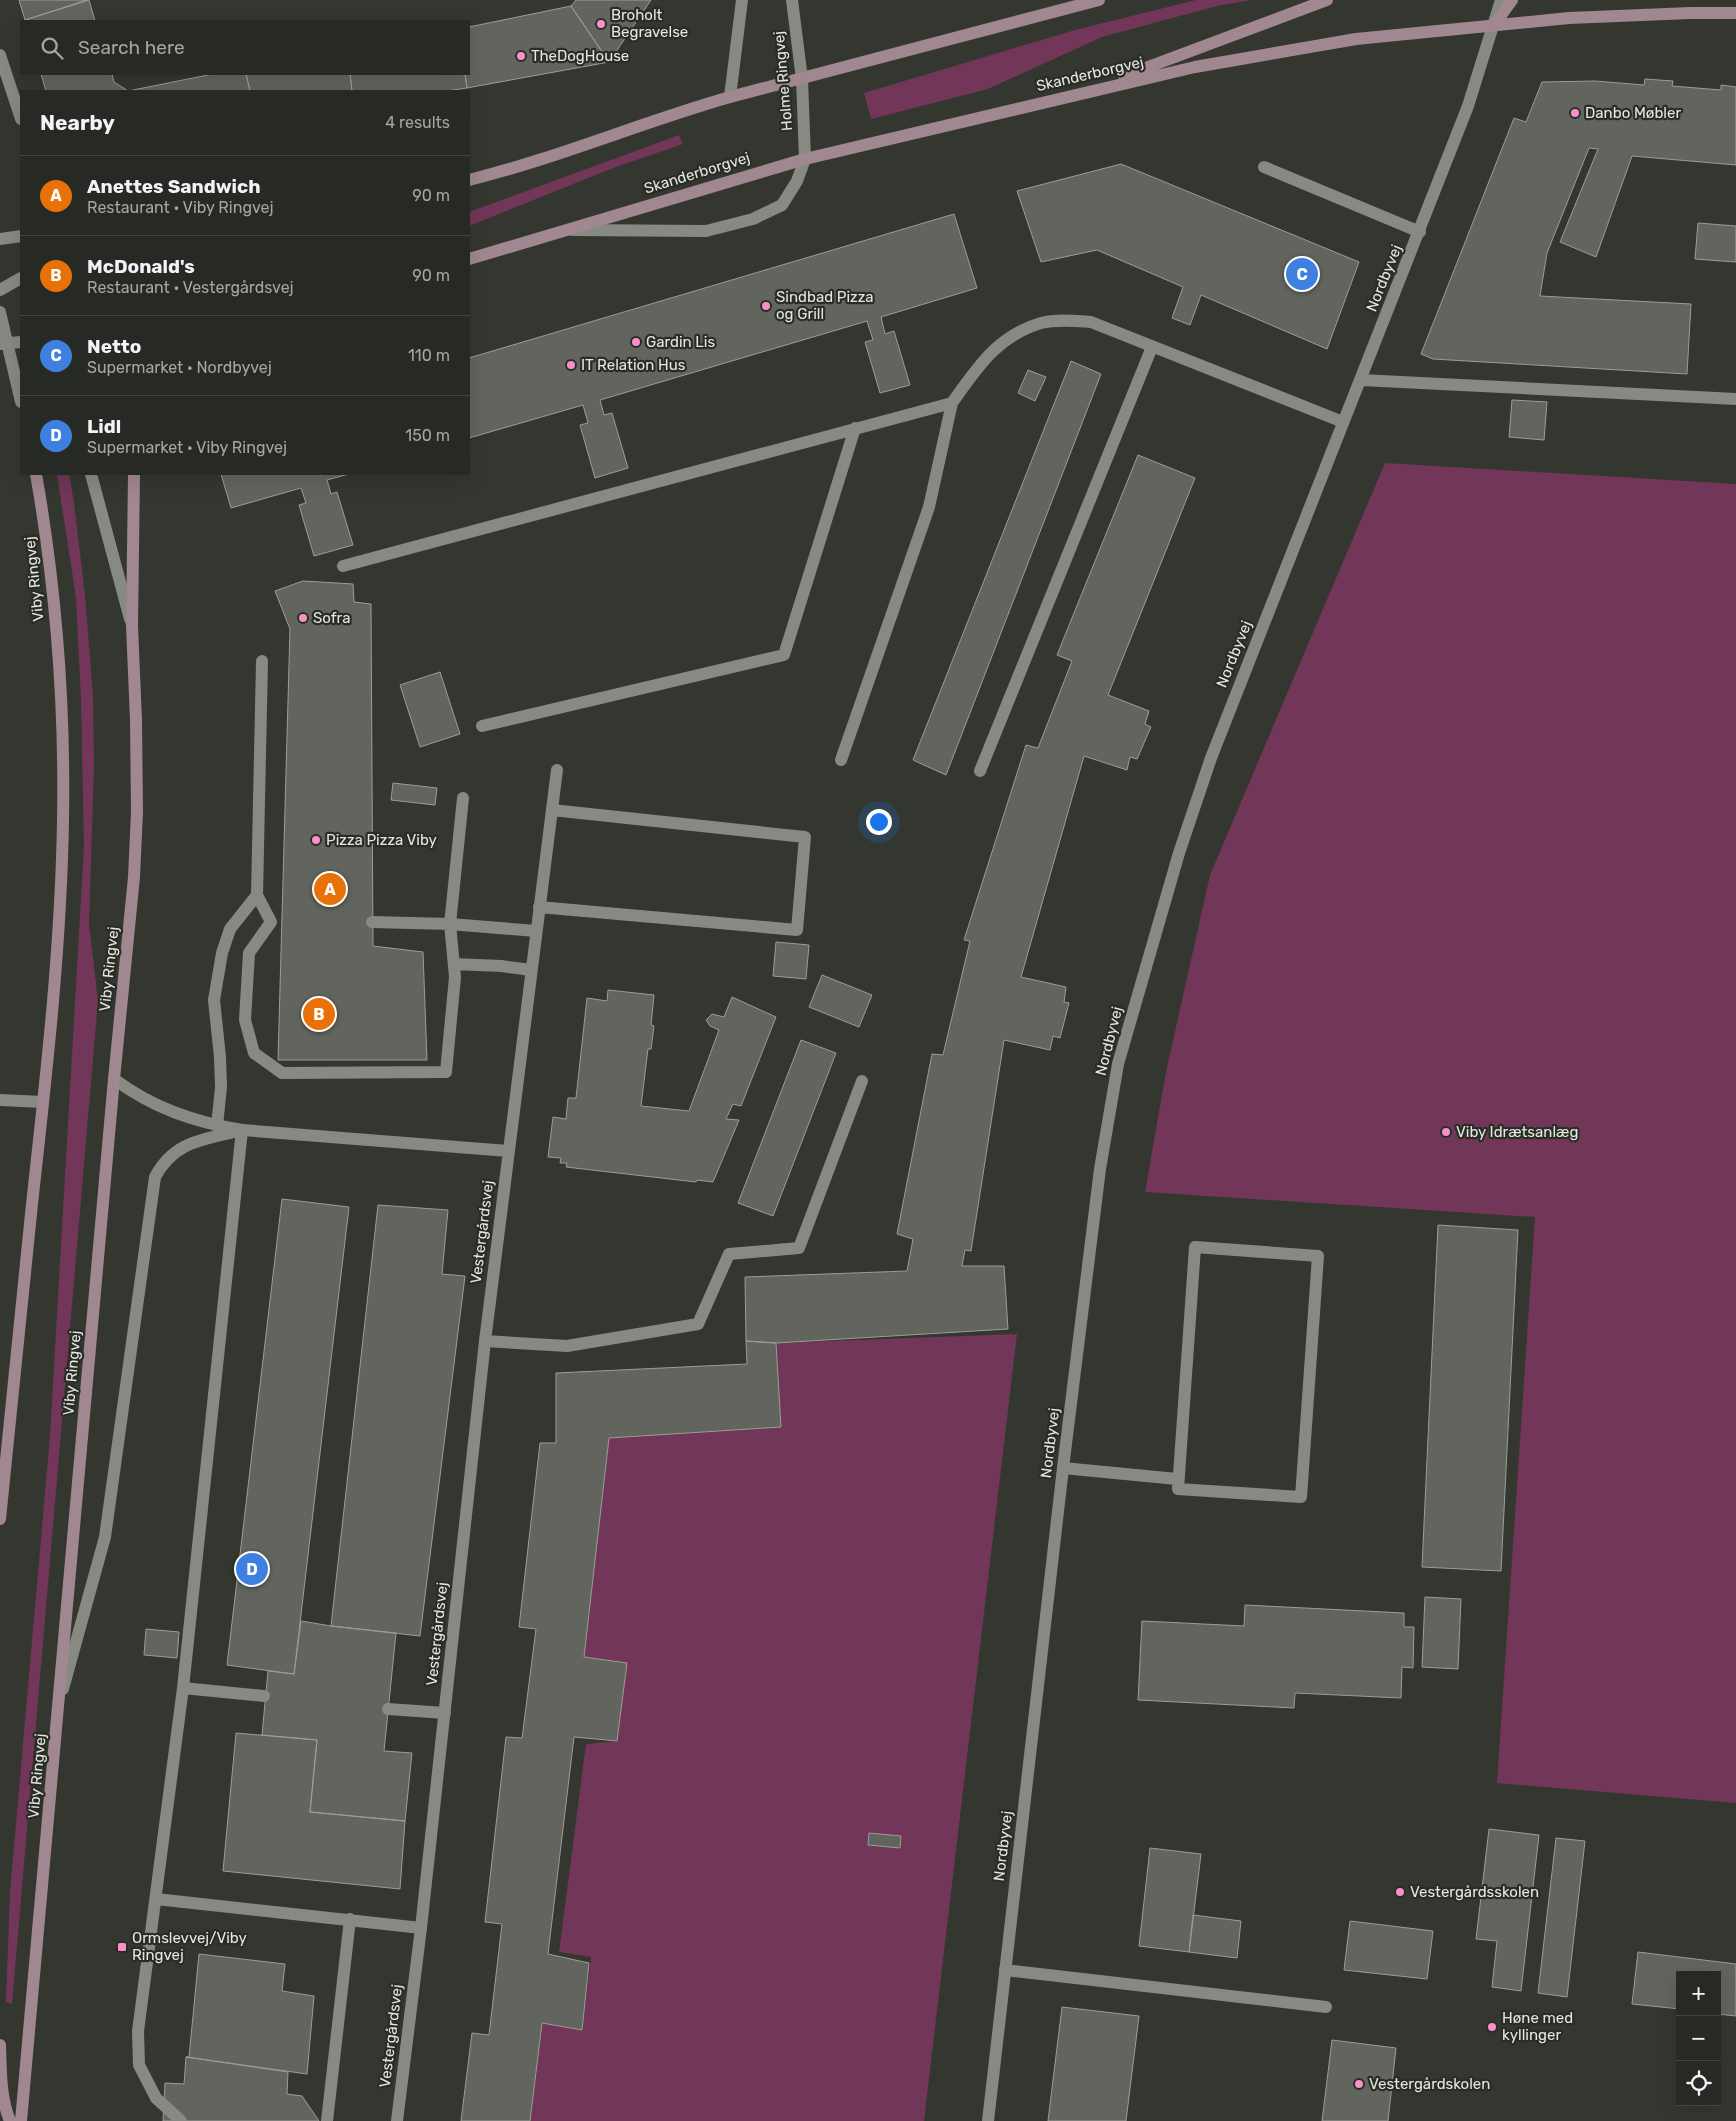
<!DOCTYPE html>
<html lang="en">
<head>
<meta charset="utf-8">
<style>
  :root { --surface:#272924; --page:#2f312c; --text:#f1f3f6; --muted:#a4a6a6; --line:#434541; --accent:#f98fc9 }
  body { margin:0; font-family:Rubik,sans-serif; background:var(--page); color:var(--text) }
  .controls { position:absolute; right:15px; bottom:15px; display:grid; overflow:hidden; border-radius:0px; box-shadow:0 5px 20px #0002 }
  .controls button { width:45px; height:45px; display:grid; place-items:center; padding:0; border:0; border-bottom:1px solid var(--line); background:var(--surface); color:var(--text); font:25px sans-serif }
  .you { position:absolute; left:878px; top:821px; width:18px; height:18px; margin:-12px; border:4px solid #fff; border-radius:50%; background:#1a73e8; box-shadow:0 0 0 8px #1a73e833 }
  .badge { display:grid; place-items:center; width:32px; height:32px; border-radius:50%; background:var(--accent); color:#fff; font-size:16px; font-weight:700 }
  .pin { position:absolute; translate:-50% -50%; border:2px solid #fff; box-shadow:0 1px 5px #0006 }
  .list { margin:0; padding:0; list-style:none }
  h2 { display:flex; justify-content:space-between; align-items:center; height:65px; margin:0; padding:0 20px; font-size:21px }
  h2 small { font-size:16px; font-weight:400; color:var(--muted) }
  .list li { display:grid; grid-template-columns:32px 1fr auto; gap:15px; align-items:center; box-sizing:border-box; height:80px; padding:0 20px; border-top:1px solid var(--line) }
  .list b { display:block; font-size:19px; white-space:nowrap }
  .list p { margin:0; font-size:16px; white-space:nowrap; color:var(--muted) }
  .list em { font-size:16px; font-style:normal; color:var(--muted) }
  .icon { flex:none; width:28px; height:28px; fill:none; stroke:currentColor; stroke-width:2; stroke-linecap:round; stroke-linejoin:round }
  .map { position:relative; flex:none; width:1736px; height:2121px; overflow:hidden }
  .search { position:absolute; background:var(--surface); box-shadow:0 5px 20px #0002; left:20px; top:20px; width:450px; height:55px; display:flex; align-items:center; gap:12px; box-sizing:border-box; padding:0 18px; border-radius:0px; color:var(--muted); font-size:19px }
  .panel { position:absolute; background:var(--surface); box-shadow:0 5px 20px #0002; left:20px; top:90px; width:450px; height:385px; border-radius:0px }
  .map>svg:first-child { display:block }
</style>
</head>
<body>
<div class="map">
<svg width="1736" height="2121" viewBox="0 0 1736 2121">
  <rect width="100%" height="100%" fill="#343730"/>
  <path fill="#723658" d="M1196,0H1252L1217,6L1102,37L988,89L871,119L864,93L1075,30Z
    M679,135L683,144L613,168L469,226V212Z
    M1385,463L1736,484V1803L1497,1783L1535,1217L1145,1192L1166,1072L1210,875Z
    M57,474H69L74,503L85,595L93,696L94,766L89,924L98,1001L12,2004L6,2002L10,1892L50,1436L84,846L81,699L76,598Z
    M1017,1334L924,2121H530L542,2023L582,2029L591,1957L559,1952L586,1744L617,1741L627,1663L584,1657L609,1438L781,1427L776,1343Z"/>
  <path fill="#62655e" stroke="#9b9e96" d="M19,0H87L25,20Z
    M89,0L95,21H25V20Z
    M576,0H651L609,62L571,6Z
    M571,6L609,62L467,88L465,74H469V27Z
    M41,74H112L114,82L128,91H46Z
    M213,74H246L250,91H128Z
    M246,74H350L352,91H250Z
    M350,74H465L467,88L446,91H352Z
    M1645,79L1673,81L1672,86L1721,90V85L1736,87V165L1632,156L1596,257L1560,242L1598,149L1589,148L1547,253L1540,296L1691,304L1687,374L1433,359L1421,354L1514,118L1526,122L1542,82L1595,81L1644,85Z
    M1121,164L1359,262L1327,349L1201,295L1190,325L1172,318L1183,287L1097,250L1041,262L1017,191Z
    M954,214L977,288L881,317L885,334L894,331L910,385L880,393L865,342L873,340L867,321L600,400L604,415L612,413L628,468L595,478L580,425L588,423L583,405L469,438V358Z
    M1698,223L1736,226V262L1695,259Z
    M1071,361L1101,374L946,775L913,760Z
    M1028,370L1046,377L1035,401L1018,393Z
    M1512,400L1547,402L1544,440L1509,437Z
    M1138,455L1195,478L1108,695L1149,711L1145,724L1151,727L1137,759L1130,757L1127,770L1084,756L1021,977L1066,987L1064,1002L1069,1003L1060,1038L1053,1036L1050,1050L1004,1040L971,1251L965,1250L962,1266H1004L1008,1329L776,1343L746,1341L745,1277L907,1271L913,1239L897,1234L932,1054L943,1055L970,941L964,940L1026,745L1038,748L1072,661L1057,655Z
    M221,474H349L327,480L331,494L337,492L353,545L314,556L299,505L306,503L301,488L231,508Z
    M303,581L353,584L354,602L371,604L373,946L423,952L427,1060H278L290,629L275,591Z
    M440,672L460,734L420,747L400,685Z
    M393,783L437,788L435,805L391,800Z
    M776,942L809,945L806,979L773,976Z
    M822,975L872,995L859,1027L809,1007Z
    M608,990L654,995L651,1025L654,1026L651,1049H648L641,1106L689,1111L719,1030L710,1026L706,1020L712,1014L724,1017L732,997L776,1017L741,1106L733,1104L726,1119L739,1120L713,1182L697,1180L696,1182L566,1167L567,1163H560L561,1158L548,1157L553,1117L566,1119L568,1098H576L587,998L607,1001Z
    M801,1040L836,1053L773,1216L738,1203Z
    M282,1199L349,1207L294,1674L227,1665Z
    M378,1205L448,1210L442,1274L465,1276L420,1636L331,1626Z
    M1438,1225L1518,1230L1501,1571L1422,1567Z
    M746,1341L776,1343L781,1427L609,1438L584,1657L627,1663L617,1741L574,1737L548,1954L589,1963L582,2030L542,2023L530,2121H461L472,2033L489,2035L502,1924L485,1922L506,1737L522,1738L536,1629L519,1627L540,1443H556V1373L747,1364Z
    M1425,1597L1461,1599L1458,1669L1422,1667Z
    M1245,1605L1404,1613V1627H1414L1413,1668L1402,1667L1401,1698L1295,1693L1294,1708L1138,1700L1142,1621L1244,1626Z
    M301,1621L331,1626L396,1633L384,1751L412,1753L405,1821L310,1812L317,1740L262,1735L268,1671L294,1674Z
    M146,1629L179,1632L177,1658L144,1655Z
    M236,1733L317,1740L310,1812L405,1821L400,1889L223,1871Z
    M1489,1829L1539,1835L1521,1991L1492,1987L1497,1941L1476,1939Z
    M869,1833L901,1836L900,1848L868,1845Z
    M1556,1838L1585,1841L1567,1997L1538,1993Z
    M1150,1848L1201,1854L1189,1952L1139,1946Z
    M1193,1915L1241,1921L1237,1958L1189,1952Z
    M1350,1921L1433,1931L1427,1979L1344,1970Z
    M1638,1952L1736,1964V2016L1717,2014V1975H1680V2009L1632,2004Z
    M199,1954L285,1964L282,1991L314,1996L307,2074L186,2057H189Z
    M1062,2007L1139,2016L1126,2121H1048Z
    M1332,2040L1396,2048L1388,2121H1322Z
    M186,2057L288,2072L287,2094L302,2096L319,2121H163L165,2083L184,2084Z"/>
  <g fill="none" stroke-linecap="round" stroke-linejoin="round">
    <path stroke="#878a82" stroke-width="12" d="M1264,167L1420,232
      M1361,380L1736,399
      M952,403C977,368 997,336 1041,323C1057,319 1075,321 1091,322L1343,422
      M343,566L952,403L929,507L841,760
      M482,726L784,655L855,428
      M980,771L1152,347
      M257,895L262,661
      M539,907L797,930L805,837L552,810
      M271,922L249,953L245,1020L254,1053L282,1073L446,1072L455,977L450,924L463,798
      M372,922L450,924L536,931
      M454,964L501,966L531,970
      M0,1100L43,1102
      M217,1126L221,1087L220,1057L214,1000L222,953L230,929L257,895L271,922
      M1195,1247L1318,1256L1301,1497L1178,1489Z
      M485,1341L567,1346L698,1324L729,1254L799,1248L862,1081
      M1063,1468L1177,1479
      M183,1688L264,1696
      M388,1709L445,1713
      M156,1899L421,1928
      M1005,1970L1326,2007
      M181,2121L156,2098L139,2065L138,2031L183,1688L242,1130
      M327,2121L350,1919"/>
    <path stroke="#878a82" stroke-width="12" d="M572,230L706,231L753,219L782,205L797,181L805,159
      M114,1079C153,1108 194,1122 242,1130L508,1151
      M63,1689L105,1537L155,1177C175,1140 204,1140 242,1130
      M397,2121L421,1928L485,1341L557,770
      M988,2121L1063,1468L1100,1169L1118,1064L1179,853L1211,758L1468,106L1501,0"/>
    <path stroke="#878a82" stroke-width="12" d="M792,0L802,79L805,159
      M0,55L21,119
      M730,97L742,0
      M0,239L21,236
      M0,290L21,278
      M0,312L21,402
      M0,344L21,342
      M91,474L130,619"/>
    <path stroke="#a08790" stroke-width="12" d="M1494,25L1512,0
      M1124,76L1327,0
      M469,180C558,158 642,122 730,97L1099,0
      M469,259L805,159L1195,67L1356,39L1569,18L1690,13H1736
      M0,1519C11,1414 21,1309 32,1204C46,1077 61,949 63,820C65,704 56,588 36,474
      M0,2045C1,2070 0,2097 10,2121
      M21,2121L114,1079L134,877L137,812L136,720L132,626L134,474"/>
  </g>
  <g fill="#f98fc9" stroke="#2a2d26" stroke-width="2">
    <circle cx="601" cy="24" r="5"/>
    <circle cx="521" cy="56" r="5"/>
    <circle cx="1575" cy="113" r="5"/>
    <circle cx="766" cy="306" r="5"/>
    <circle cx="636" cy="342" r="5"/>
    <circle cx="571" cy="365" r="5"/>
    <circle cx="303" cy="618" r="5"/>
    <circle cx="316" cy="840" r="5"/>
    <circle cx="1446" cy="1132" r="5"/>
    <circle cx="1400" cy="1892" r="5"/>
    <rect x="117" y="1942" width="10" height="10" rx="2.5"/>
    <circle cx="1492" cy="2027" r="5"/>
    <circle cx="1359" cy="2084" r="5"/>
  </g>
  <g text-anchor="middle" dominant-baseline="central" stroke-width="4.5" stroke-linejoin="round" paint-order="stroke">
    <g font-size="15" fill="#e4e6e1" stroke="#2a2d26" text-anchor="start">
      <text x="611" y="15">Broholt<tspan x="611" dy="17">Begravelse</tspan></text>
      <text x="531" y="56">TheDogHouse</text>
      <text x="1585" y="113">Danbo Møbler</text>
      <text x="776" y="297">Sindbad Pizza<tspan x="776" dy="17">og Grill</tspan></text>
      <text x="646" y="342">Gardin Lis</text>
      <text x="581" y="365">IT Relation Hus</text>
      <text x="313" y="618">Sofra</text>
      <text x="326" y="840">Pizza Pizza Viby</text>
      <text x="1456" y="1132">Viby Idrætsanlæg</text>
      <text x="1410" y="1892">Vestergårdsskolen</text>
      <text x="132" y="1938">Ormslevvej/Viby<tspan x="132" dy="17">Ringvej</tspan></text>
      <text x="1502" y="2018">Høne med<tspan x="1502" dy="17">kyllinger</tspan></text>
      <text x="1369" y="2084">Vestergårdskolen</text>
    </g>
    <g font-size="15" fill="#e4e6e1" stroke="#2a2d26">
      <text transform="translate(1090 74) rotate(-13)">Skanderborgvej</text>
      <text transform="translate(783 81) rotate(-95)">Holme Ringvej</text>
      <text transform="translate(697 173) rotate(-17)">Skanderborgvej</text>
      <text transform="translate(1384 278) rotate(-68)">Nordbyvej</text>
      <text transform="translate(34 579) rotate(-96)">Viby Ringvej</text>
      <text transform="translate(1234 654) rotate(-68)">Nordbyvej</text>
      <text transform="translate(109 969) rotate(-84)">Viby Ringvej</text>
      <text transform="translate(1109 1041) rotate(-76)">Nordbyvej</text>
      <text transform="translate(482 1232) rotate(-83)">Vestergårdsvej</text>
      <text transform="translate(72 1373) rotate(-85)">Viby Ringvej</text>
      <text transform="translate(1050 1443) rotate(-83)">Nordbyvej</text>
      <text transform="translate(437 1634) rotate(-84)">Vestergårdsvej</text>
      <text transform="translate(37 1776) rotate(-85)">Viby Ringvej</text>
      <text transform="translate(1003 1846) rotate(-83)">Nordbyvej</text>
      <text transform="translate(391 2036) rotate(-83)">Vestergårdsvej</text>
    </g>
  </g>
</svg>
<div class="controls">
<button>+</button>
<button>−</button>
<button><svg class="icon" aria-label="locate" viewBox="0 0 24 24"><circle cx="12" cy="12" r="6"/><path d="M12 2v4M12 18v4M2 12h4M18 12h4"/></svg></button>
</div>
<div class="you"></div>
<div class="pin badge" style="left:330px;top:889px;background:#e8710a">A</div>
<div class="pin badge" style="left:319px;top:1014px;background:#e8710a">B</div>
<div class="pin badge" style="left:1302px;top:274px;background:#3f7fe0">C</div>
<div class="pin badge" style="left:252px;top:1569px;background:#3f7fe0">D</div>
<div class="search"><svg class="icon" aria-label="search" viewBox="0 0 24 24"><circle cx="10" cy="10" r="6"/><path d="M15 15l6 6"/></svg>Search here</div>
<section class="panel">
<h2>Nearby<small>4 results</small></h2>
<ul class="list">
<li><span class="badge" style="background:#e8710a">A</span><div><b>Anettes Sandwich</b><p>Restaurant · Viby Ringvej</p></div><em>90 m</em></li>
<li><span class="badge" style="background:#e8710a">B</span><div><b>McDonald's</b><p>Restaurant · Vestergårdsvej</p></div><em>90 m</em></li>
<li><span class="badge" style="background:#3f7fe0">C</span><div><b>Netto</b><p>Supermarket · Nordbyvej</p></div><em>110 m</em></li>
<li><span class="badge" style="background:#3f7fe0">D</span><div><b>Lidl</b><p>Supermarket · Viby Ringvej</p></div><em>150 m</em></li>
</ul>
</section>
</div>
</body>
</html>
